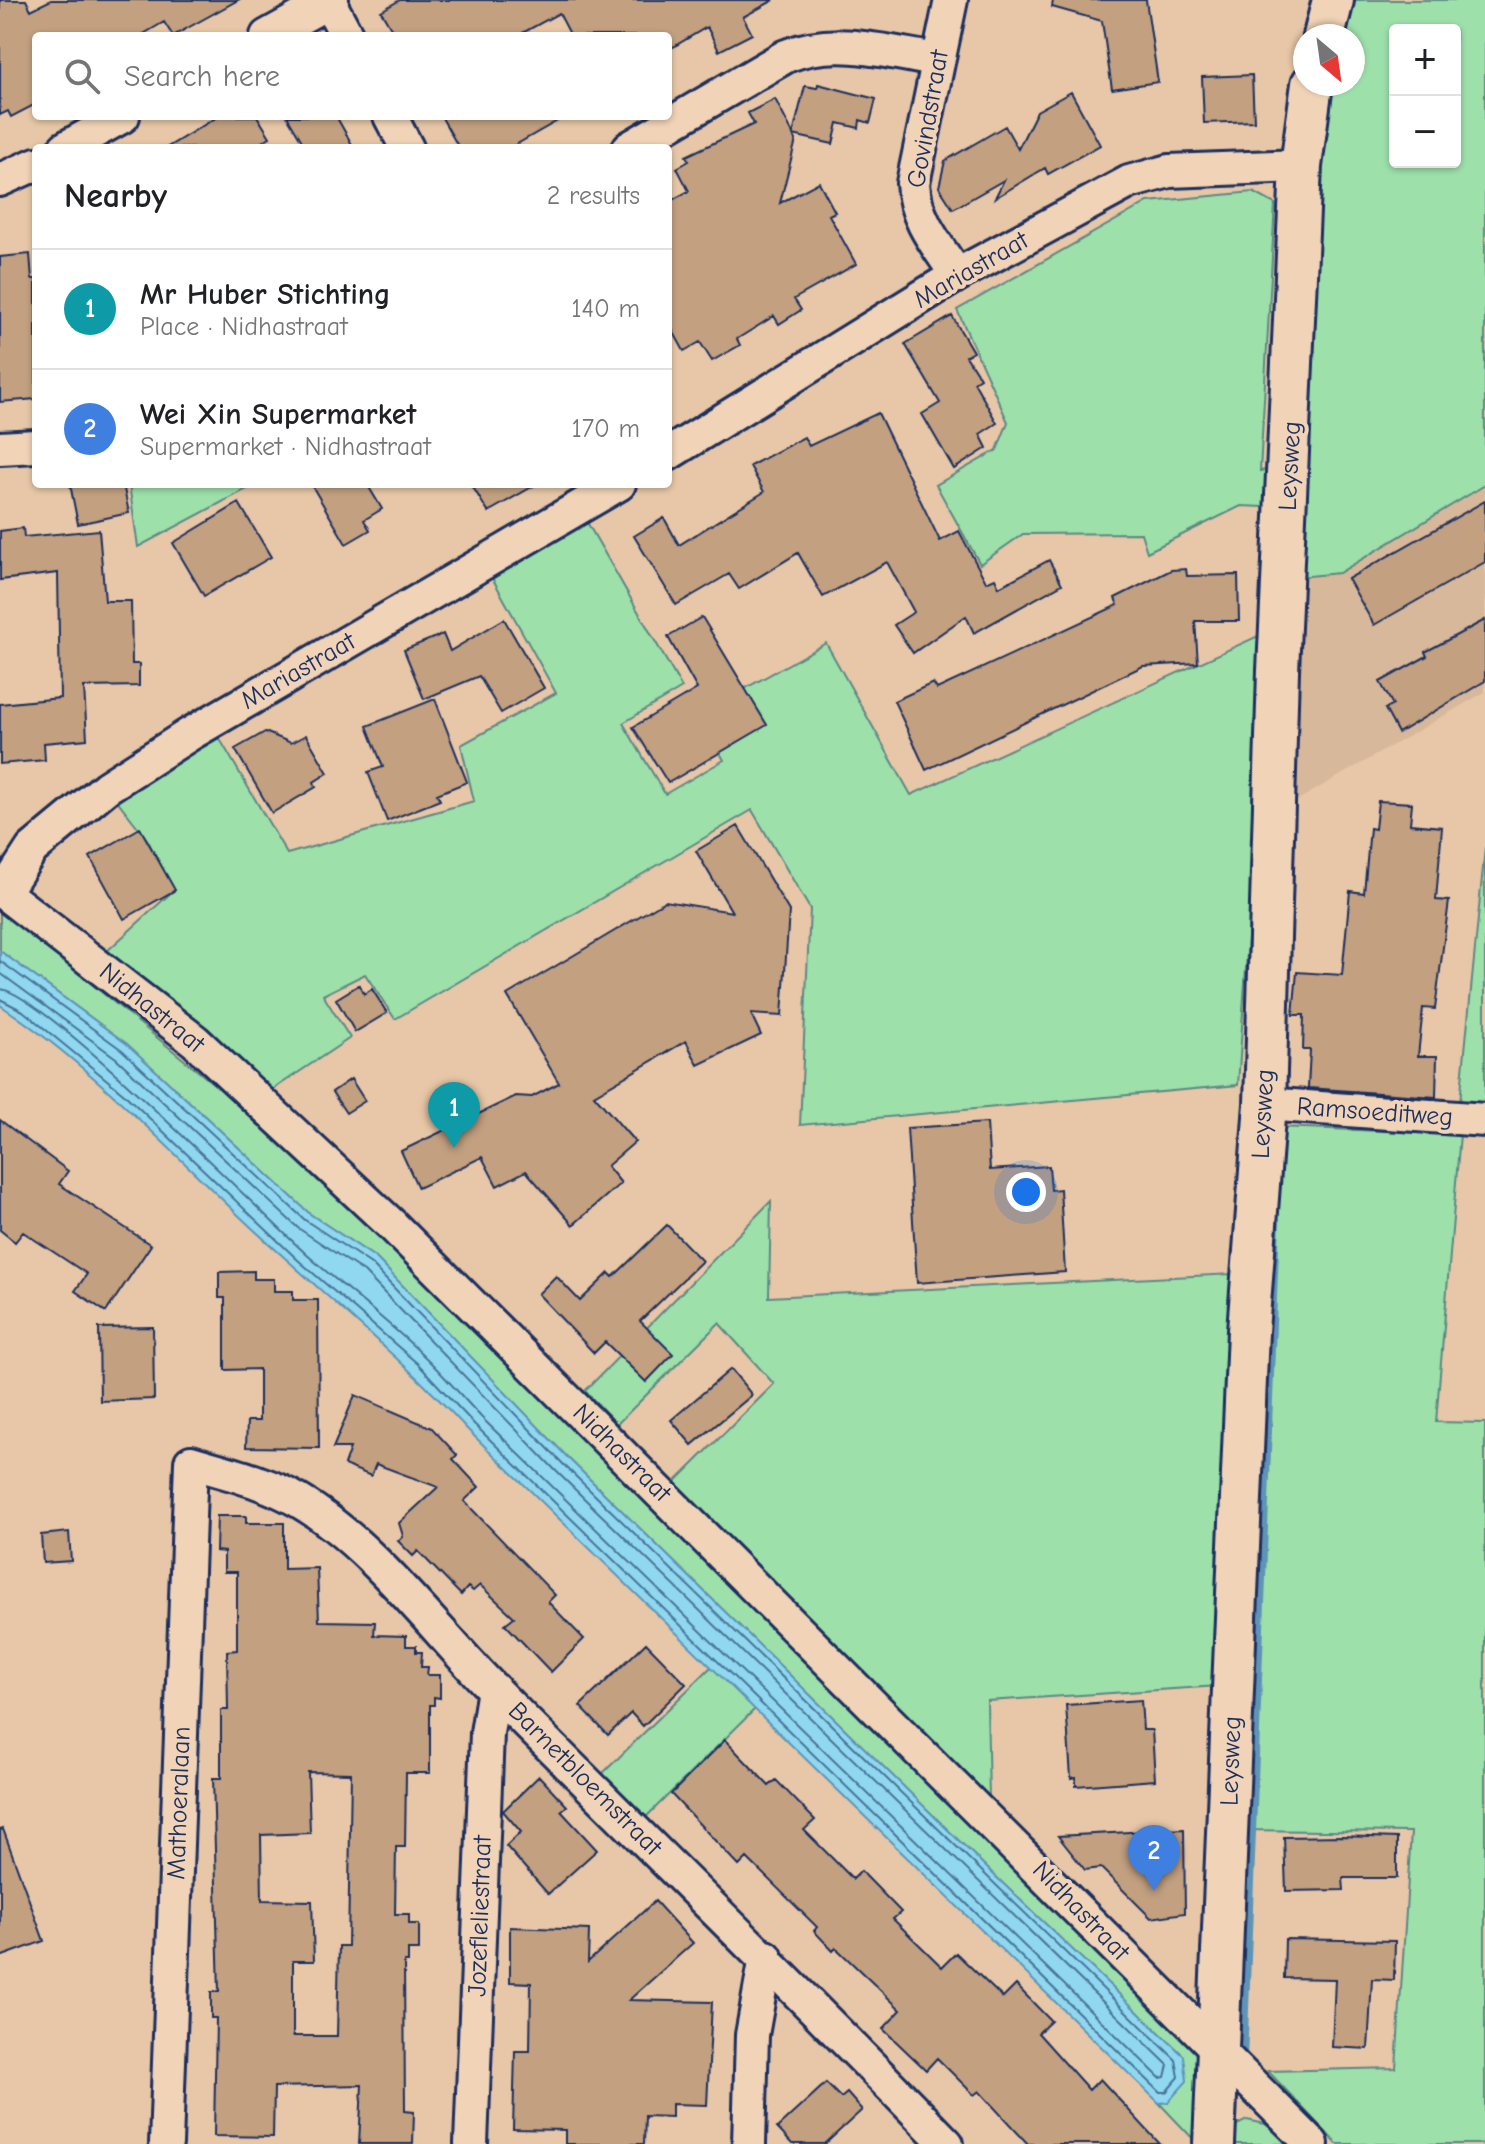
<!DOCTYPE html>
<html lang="en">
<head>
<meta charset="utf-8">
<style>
  :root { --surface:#fff; --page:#f2f2f2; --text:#202124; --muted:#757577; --line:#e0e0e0; --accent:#1a73e8 }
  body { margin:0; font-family:"Comic Neue",sans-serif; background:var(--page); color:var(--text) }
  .controls { position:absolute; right:24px; top:24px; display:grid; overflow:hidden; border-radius:8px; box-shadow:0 2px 6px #0004 }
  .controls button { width:72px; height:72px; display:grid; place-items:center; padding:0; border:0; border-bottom:2px solid var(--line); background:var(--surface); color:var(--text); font:40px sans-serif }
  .compass { position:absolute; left:1293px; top:24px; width:72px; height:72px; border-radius:50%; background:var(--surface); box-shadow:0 2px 6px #0004; rotate:151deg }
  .you { position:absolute; left:1026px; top:1192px; width:28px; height:28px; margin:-20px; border:6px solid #fff; border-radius:50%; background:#1a73e8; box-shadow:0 0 0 12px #1a73e833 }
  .badge { display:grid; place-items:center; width:52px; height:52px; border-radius:50%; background:var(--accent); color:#fff; font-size:26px; font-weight:700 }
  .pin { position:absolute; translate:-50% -66px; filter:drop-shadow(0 2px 4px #0008) }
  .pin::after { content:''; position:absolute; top:42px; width:28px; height:24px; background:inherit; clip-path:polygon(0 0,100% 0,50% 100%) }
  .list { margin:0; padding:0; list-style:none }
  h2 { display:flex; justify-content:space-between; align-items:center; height:104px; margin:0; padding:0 32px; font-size:34px }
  h2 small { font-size:26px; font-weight:400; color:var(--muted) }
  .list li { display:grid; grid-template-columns:52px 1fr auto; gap:24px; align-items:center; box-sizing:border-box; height:120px; padding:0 32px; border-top:2px solid var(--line) }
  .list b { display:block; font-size:30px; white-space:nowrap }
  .list p { margin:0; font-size:26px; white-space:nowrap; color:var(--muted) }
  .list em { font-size:26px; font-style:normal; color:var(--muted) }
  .icon { flex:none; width:44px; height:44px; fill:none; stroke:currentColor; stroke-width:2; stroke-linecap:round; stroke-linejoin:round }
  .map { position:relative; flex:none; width:1485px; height:2144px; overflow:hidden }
  .search { position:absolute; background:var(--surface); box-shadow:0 2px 6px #0004; left:32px; top:32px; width:640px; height:88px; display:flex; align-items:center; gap:20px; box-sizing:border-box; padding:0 28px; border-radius:8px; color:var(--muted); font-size:30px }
  .panel { position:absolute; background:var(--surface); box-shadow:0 2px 6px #0004; left:32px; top:144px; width:640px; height:344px; border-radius:8px }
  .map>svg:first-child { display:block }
</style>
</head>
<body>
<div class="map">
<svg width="1485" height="2144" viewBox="0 0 1485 2144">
  <rect width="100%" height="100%" fill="#e7c7a7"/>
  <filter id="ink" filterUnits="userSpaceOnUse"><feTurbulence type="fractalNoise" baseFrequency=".0125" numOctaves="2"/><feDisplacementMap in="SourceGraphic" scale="16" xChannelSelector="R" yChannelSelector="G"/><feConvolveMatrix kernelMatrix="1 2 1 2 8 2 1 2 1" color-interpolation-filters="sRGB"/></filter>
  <g filter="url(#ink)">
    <path fill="#d8b89a" d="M1485,485V692L1289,805L1299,577L1339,573Z"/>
    <path fill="#9de0aa" stroke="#5c8884" stroke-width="2" fill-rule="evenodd" d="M1347,0H1485V485L1339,573L1299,577L1324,107L1329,84H1353V36H1339ZM1395,30H1455V162H1395Z
      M1253,192L1275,204L1260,471L1273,469L1270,501L1264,507L1241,506L1147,552L1141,533L1023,534L980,564L936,485L997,450L1008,422L957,310L1148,202Z
      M129,484H256L138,547Z
      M584,517L682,688L623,723L665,794L724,760L698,715L826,643L911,795L1269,631L1238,1085L800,1125L810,909L752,810L395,1019L365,974L323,995L350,1038L269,1092L106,952L174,890L147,839L113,795L217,734L287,854L474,801L461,745L556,693L490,574Z
      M1485,847V1113L1459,1112Z
      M0,909L287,1144L446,1296L603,1460L1199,2052L1198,2144L1159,2103L1168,2102L1184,2056L992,1873L570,1460L376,1258L310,1214L127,1044L0,951Z
      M1277,1127L1460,1134L1436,1422L1485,1423V2144H1337L1268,2071L1396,2068L1411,1832L1244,1830Z
      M771,1201L769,1297L1233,1274L1219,1686L987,1701L989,1799L673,1484L774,1384L719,1323L617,1424L585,1391Z
      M712,1666L756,1708L644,1819L601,1775Z
      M1247,2120L1265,2124L1291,2144H1231V2128Z"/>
    <path fill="#8fd8f0" stroke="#6194b6" stroke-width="2" d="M0,951L127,1044L310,1214L376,1258L570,1460L992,1873L1184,2056L1187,2081L1168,2102L1159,2103L469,1431C401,1357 324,1295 251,1227C170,1151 93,1067 0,1005Z"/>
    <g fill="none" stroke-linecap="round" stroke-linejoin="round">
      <path stroke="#497398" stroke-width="2" d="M0,961L122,1050L305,1220L371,1264L564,1465L1176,2060L1179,2077L1166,2092H1160L475,1425L418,1364L298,1260L123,1093L23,1011L0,999
        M0,973L116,1058L298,1228L364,1272L557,1472L1168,2065L1165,2077L1160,2078L482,1418C463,1398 445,1376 424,1356C387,1320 344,1288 305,1253C260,1212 42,991 0,989"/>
      <path stroke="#6194b6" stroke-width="8" d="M1243,2060L1276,1222"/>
    </g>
    <path fill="#c2a080" stroke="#1b2f5e" stroke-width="2" fill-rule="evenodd" d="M0,0H26L31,10L51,0H238L173,36L164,22L140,36H36V104L11,117L8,111L0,115Z
      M400,0H774L743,17L752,34L719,51L707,27L668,50V36H571L559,13L517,36H396L381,11Z
      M1053,0H1146L1158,82L1112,89L1102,21L1052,7Z
      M1252,75L1254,121L1204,123L1202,77Z
      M818,84L876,99L870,123L860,120L859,128L838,123L833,144L793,135L796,140L780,203L819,182L835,212L829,215L856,264L794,299L801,310L779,324L774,316L737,339L740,345L712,361L700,342L684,351L668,322V202L689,191L677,168L689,161L686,156L754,124L748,113L775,99L793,134L805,86L817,88Z
      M1071,92L1100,145L1048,174L1045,168L995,198L1004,180L953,209L939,187L945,161L1005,126L1018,149L1037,111Z
      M219,116H257L270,137L252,148H166Z
      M287,116H336L354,148H306Z
      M441,116H566L510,148H459Z
      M30,254L32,279H36V399L0,402V257Z
      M952,316L973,352L966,356L980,378L974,382L997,423L980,434L987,448L954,469L922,414L940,403L905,344Z
      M878,413L940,541L959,531L986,582L995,578L999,587L1049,560L1062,584L974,633L966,616L913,653L894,625L914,612L887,562L823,597L798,553L739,589L729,574L676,605L634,536L664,518L679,545L764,492L750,466L804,437L809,446Z
      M70,484H123L129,513L78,524Z
      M311,484H367L382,509L364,520L370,530L346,544Z
      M471,484H537L488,512Z
      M1485,501V562L1374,625L1348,579Z
      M239,503L271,557L204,596L173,543Z
      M23,528L24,537L99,530L105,601H131L132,664H139V686L84,687L87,739L44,743L45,760L0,764V704L60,698L58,573L0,580V531Z
      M1186,569L1187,576L1238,575L1239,621H1195L1198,663L1143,666L926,770L894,701L933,683L937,689L1118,605L1115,598L1171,570Z
      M702,617L767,725L668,783L633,727L697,689L668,637Z
      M504,619L544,688L501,713L479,676L424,699L404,650L443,634L450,651Z
      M1485,620V681L1398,733L1385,709L1393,705L1380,682L1427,656L1425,652Z
      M435,699L467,782L437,794L440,800L387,821L368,772L383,767L367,726Z
      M265,732L291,743L306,735L328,773L314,782L316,787L272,813L235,749Z
      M1378,801L1412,803L1410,824L1442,827L1436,900L1449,901L1435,1009L1423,1008L1418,1056H1437L1436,1097L1308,1088L1310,1050H1303L1304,1015H1293L1297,972L1342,975L1350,891L1364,893L1370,828L1375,829Z
      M738,826L789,911L782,1016L751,1014L761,1035L698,1065L686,1041L594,1095L635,1142L607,1166L621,1183L573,1225L526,1171L497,1186L482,1157L418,1188L401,1151L516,1096L532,1097L559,1083L507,995L665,901L732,912L696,851Z
      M140,828L175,890L124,919L90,857Z
      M359,985L364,994L372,989L387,1013L355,1032L336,999Z
      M351,1079L365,1101L346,1113L332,1092Z
      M0,1120L68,1171L59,1184L151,1245L106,1312L75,1291L87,1274L23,1232L15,1242L0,1230Z
      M987,1123L990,1170L1049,1166L1051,1190L1060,1189L1065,1272L917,1283L907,1128Z
      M667,1225L702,1261L640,1321L673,1354L646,1382L605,1342L594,1353L538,1294L556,1276L580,1301L609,1273L613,1277Z
      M254,1271V1279H274V1291H293V1300H318L319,1448L246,1447L247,1421H259V1369L225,1370V1298H219V1272Z
      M153,1327L154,1399L100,1401L99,1328Z
      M731,1369L752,1395L692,1445L671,1420Z
      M355,1395L432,1428L457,1455L453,1459L479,1487L464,1501L555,1595L548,1602L584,1639L551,1672L505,1624L514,1617L480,1585L473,1591L468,1587L461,1595L418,1551L413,1556L398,1541L403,1536L399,1523L438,1487L376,1464L371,1476L344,1465L350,1448H333Z
      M217,1516H246V1523H284V1569L317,1568L319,1621L375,1622L374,1635L406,1636V1646H416V1652H422L421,1667H428L427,1675H440V1698L434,1697V1705H430V1773H406L405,1847H396L395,1914H409V1924H419V1950H408V1962H404L405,2111L414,2112L413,2144H359L362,2085L274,2087L273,2137L214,2136L216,2018H211V1992H219L213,1778H221V1710H228L227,1651L237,1650V1572H224V1552L216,1551ZM308,1772L351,1773L348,1946H339L337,2036H293V1961H314L312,1901L262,1900L261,1835L310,1833Z
      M69,1532L71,1561L43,1563L41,1535Z
      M646,1643L686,1684L643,1726L631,1713L608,1735L580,1706Z
      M1141,1700L1143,1730H1152L1155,1780L1076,1786V1777L1071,1778L1066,1705Z
      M725,1740L769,1786L776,1780L815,1820L804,1830L853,1879L861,1871L901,1912L893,1919L942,1967L956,1953L1003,1998L1016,1985L1051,2021L1038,2033L1089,2090L1100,2079L1160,2144H1028L979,2091L974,2095L937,2058L926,2070L883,2029L901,2010L836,1948L833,1951L814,1931L817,1927L747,1858L739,1866L671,1794Z
      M539,1776L567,1806L561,1811L597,1850L548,1894L506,1846L521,1832L503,1811Z
      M3,1829L44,1941L0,1957V1830Z
      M1184,1829L1185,1913L1151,1918L1101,1868L1085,1870L1058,1836Z
      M1342,1836L1397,1838V1878H1343L1344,1890L1286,1891L1284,1837Z
      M655,1901L693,1943L629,2000L712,2002L707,2105L672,2104V2117L645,2116L644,2144H565V2130L513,2129L515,2051H530L531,1983L510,1982V1927L589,1930L588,1962Z
      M1285,1939L1395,1941L1394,1980L1372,1979L1368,2049L1332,2047L1335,1979L1284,1978Z
      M826,2083L841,2098L847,2093L862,2110L825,2144H792L777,2128Z"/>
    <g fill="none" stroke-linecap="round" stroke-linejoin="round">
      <g stroke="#1b2f5e" stroke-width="38">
        <path id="minor" d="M328,0L347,36
          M951,0L913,183C915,220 937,245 957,275
          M267,36L332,0
          M390,116L407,148
          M65,148L123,116
          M629,148L786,56C835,36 886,52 937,60
          M0,180L36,164
          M0,448L36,446
          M668,454L957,275L1129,182L1169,171L1301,166
          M0,890L195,1041L392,1225L1312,2144
          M4,892L32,849L107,787L190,734L619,484
          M1265,1104L1485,1120
          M166,2144L191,1462C227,1473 267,1482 299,1501C371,1543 435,1630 494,1690C645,1842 798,1990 947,2144
          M471,2144L487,1733L494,1689
          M749,2144L752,2035L766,1957"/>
      </g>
      <g stroke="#1b2f5e" stroke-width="46">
        <path id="tertiary" d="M1324,36L1333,0
          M1214,2144L1248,1331L1265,1104L1278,671L1301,166L1312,84"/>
      </g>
      <use href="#minor" stroke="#f1d3b7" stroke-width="32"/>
      <use href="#tertiary" stroke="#f1d3b7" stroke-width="40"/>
    </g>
  </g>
  <g text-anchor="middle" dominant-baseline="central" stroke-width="8" stroke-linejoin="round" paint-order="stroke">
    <g font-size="26" fill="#1b2f5e" stroke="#f1d3b7">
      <text transform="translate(928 119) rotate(-80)">Govindstraat</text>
      <text transform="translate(971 270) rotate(-30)">Mariastraat</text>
      <text transform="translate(1290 466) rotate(-87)">Leysweg</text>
      <text transform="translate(298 671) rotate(-30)">Mariastraat</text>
      <text transform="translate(152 1008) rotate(39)">Nidhastraat</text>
      <text transform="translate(1375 1112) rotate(4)">Ramsoeditweg</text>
      <text transform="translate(1263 1114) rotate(-87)">Leysweg</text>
      <text transform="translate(622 1453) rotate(45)">Nidhastraat</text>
      <text transform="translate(1231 1761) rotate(-88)">Leysweg</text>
      <text transform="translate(585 1779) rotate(45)">Barnetbloemstraat</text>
      <text transform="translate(179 1803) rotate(-88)">Mathoeralaan</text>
      <text transform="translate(1081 1911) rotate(46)">Nidhastraat</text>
      <text transform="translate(480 1916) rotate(-88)">Jozefleliestraat</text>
    </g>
  </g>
</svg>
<div class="controls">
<button>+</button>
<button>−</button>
</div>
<svg class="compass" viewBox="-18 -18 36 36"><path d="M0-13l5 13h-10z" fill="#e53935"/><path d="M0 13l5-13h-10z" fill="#757577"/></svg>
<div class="you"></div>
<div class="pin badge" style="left:454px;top:1148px;background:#0f9aa8">1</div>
<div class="pin badge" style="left:1154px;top:1891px;background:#3f7fe0">2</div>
<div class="search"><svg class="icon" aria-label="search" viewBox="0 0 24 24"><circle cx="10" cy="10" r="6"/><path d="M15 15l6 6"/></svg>Search here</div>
<section class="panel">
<h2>Nearby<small>2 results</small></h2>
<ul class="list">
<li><span class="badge" style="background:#0f9aa8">1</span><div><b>Mr Huber Stichting</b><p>Place · Nidhastraat</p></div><em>140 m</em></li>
<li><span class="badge" style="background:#3f7fe0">2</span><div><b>Wei Xin Supermarket</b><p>Supermarket · Nidhastraat</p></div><em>170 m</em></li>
</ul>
</section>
</div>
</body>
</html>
